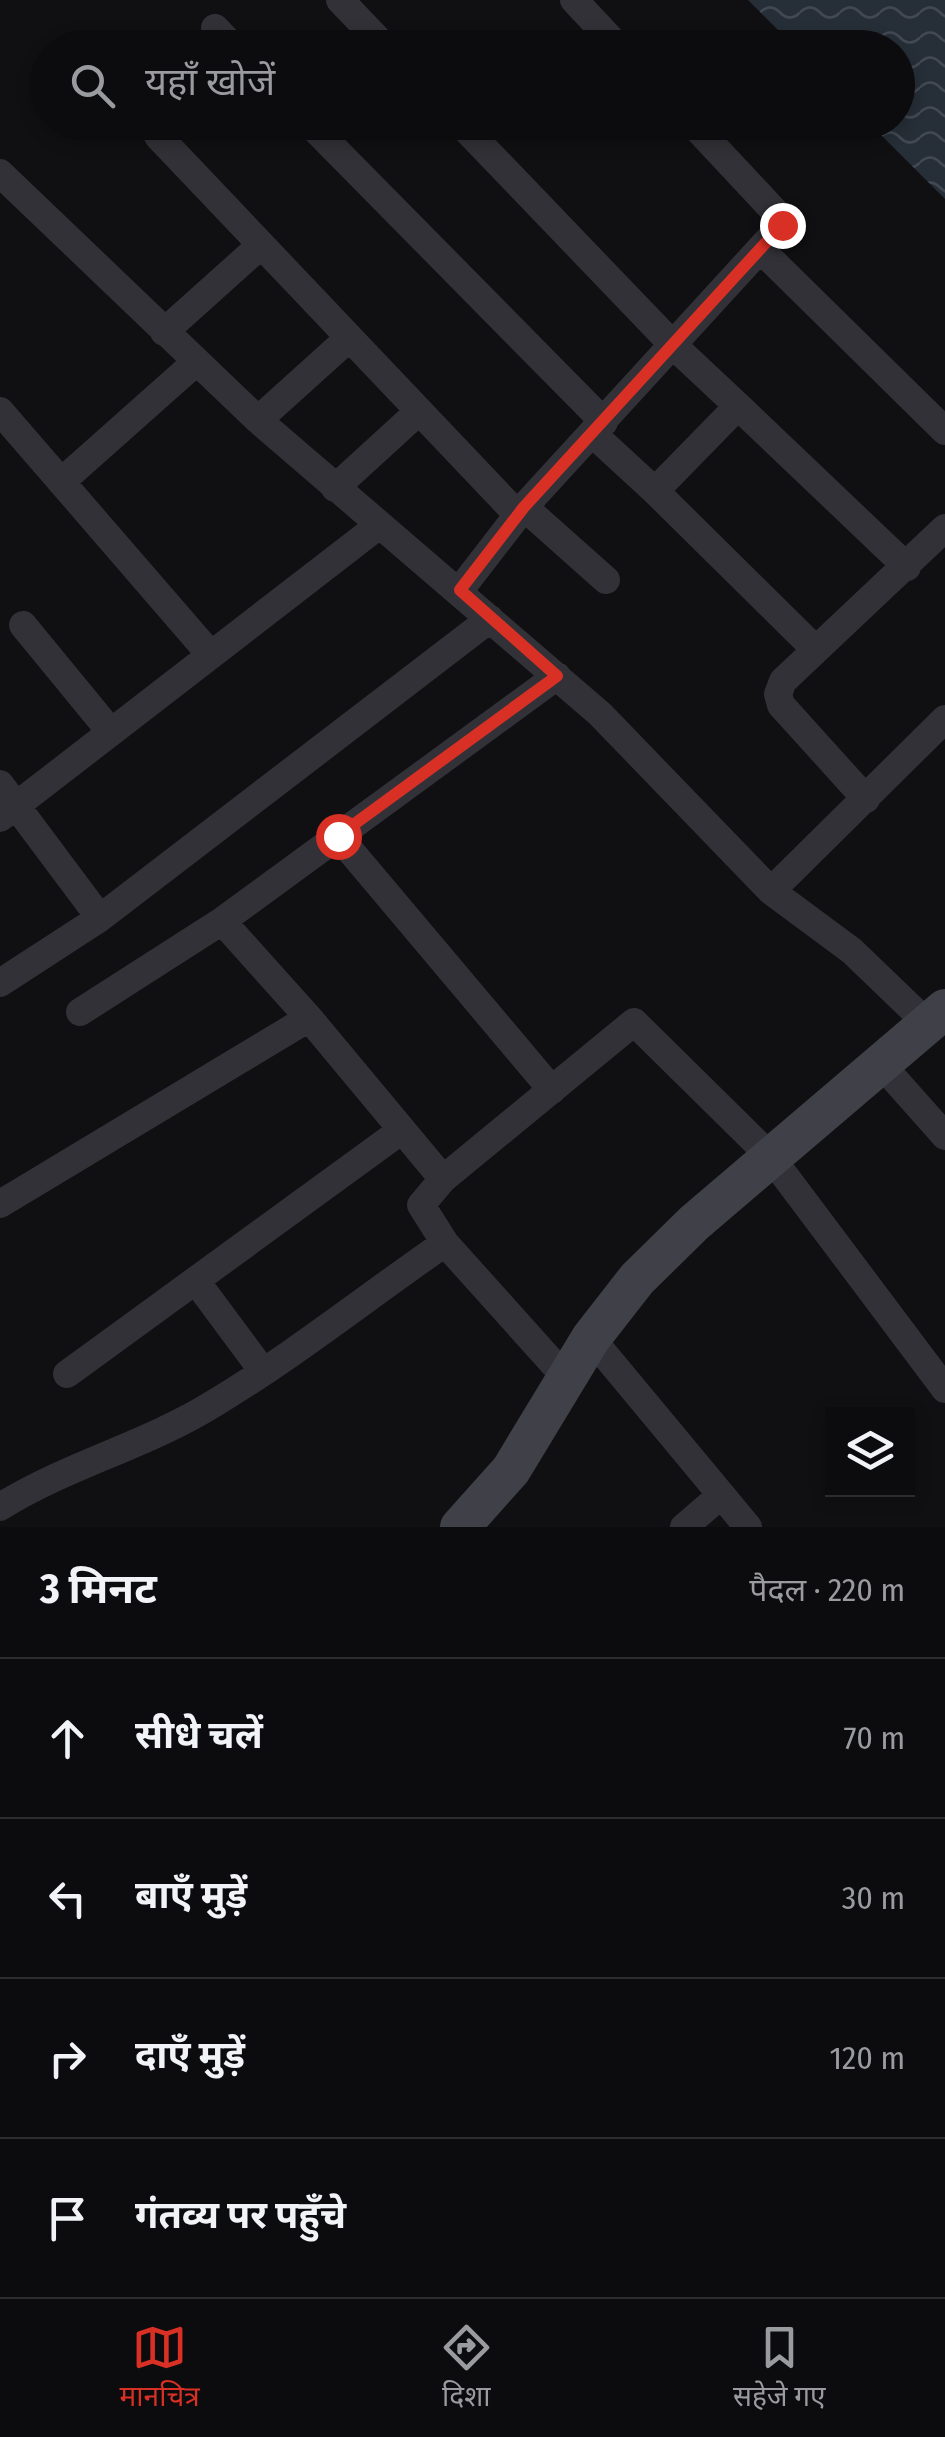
<!DOCTYPE html>
<html lang="hi">
<head>
<meta charset="utf-8">
<style>
  :root { --surface:#0c0c0e; --page:#1a1a1c; --text:#f1f3f6; --muted:#9a9b9e; --line:#2c2c2e; --accent:#d93025 }
  body { margin:0; font-family:"Fira Sans Condensed","Noto Sans Devanagari",sans-serif; background:var(--page); color:var(--text) }
  .controls { position:absolute; right:30px; bottom:30px; display:grid; overflow:hidden; border-radius:0px; box-shadow:0 5px 15px #0003 }
  .controls button { width:90px; height:90px; display:grid; place-items:center; padding:0; border:0; border-bottom:2px solid var(--line); background:var(--surface); color:var(--text); font:50px sans-serif }
  .stop { position:absolute; width:30px; height:30px; margin:-22px; border:8px solid #d93025; border-radius:50%; background:#fff }
  .stop.end { background:#d93025; border-color:#fff; box-shadow:0 2px 10px #0008 }
  .list { margin:0; padding:0; list-style:none }
  h2 { display:flex; justify-content:space-between; align-items:center; height:130px; margin:0; padding:0 40px; font-size:42px }
  h2 small { font-size:32px; font-weight:400; color:var(--muted) }
  .list li { display:grid; grid-template-columns:65px 1fr auto; gap:30px; align-items:center; box-sizing:border-box; height:160px; padding:0 40px; border-top:2px solid var(--line) }
  .list b { display:block; font-size:38px; white-space:nowrap }
  .list em { font-size:32px; font-style:normal; color:var(--muted) }
  .icon { flex:none; width:55px; height:55px; fill:none; stroke:currentColor; stroke-width:2; stroke-linecap:round; stroke-linejoin:round }
  .map { position:relative; flex:none; width:945px; height:1527px; overflow:hidden }
  .search { position:absolute; background:var(--surface); box-shadow:0 5px 15px #0003; left:30px; right:30px; top:30px; height:110px; display:flex; align-items:center; gap:25px; box-sizing:border-box; padding:0 35px; border-radius:55px; color:var(--muted); font-size:38px }
  .sheet { height:770px; background:var(--surface) }
  nav { display:flex; justify-content:space-around; align-items:center; box-sizing:border-box; height:140px; border-top:2px solid var(--line); background:var(--surface); font-size:28px; color:var(--muted) }
  nav a { display:grid; justify-items:center; gap:5px }
  nav .on { color:var(--accent) }
  .map>svg:first-child { display:block }
</style>
</head>
<body>
<div class="map">
<svg width="945" height="1527" viewBox="0 0 945 1527">
  <defs>
    <pattern id="water-waves" width="16" height="10" patternUnits="userSpaceOnUse" patternTransform="scale(2.5)"><rect width="16" height="10" fill="#262e37"/><path d="M0 5q4-4 8 0t8 0" fill="none" stroke="#424952"/></pattern>
  </defs>
  <rect width="100%" height="100%" fill="#101012"/>
  <path fill="url(#water-waves)" d="M748,0H945V199L869,123L898,122V48L795,47Z"/>
  <g fill="none" stroke-linecap="round" stroke-linejoin="round">
    <path stroke="#313137" stroke-width="28" d="M340,0L386,48
      M574,0L619,48
      M215,28L234,48
      M308,122L604,422
      M459,122L675,347L738,406
      M158,136L518,515
      M0,173L258,420L600,714L771,891L852,951L929,1025
      M761,250L945,431
      M164,332L261,245
      M0,411L210,654
      M258,420L349,338
      M593,434L655,491
      M61,482L196,362
      M335,488L417,413
      M524,507L606,580
      M460,590L524,507L782,225L779,216L691,122
      M23,625L110,731
      M815,649L655,491L738,406L907,567
      M0,784L100,918
      M866,799L781,705L778,694L783,681L945,528
      M0,818L378,526
      M338,836L552,1090
      M771,891L945,719
      M0,983L100,918L490,619
      M80,1012L222,921L557,676
      M309,1018L443,1179
      M881,1064L945,1136
      M0,1204L309,1018L222,921
      M196,1281L262,1370
      M591,1338L748,1527
      M67,1374L402,1130
      M568,1380L445,1243L421,1205L443,1179L634,1022L770,1156L945,1389
      M0,1507C67,1465 145,1446 213,1404C293,1356 368,1296 445,1243
      M684,1527L720,1496"/>
    <path stroke="#3f4048" stroke-width="40" d="M460,1527L511,1470L591,1338L637,1279L694,1223L945,1009"/>
  </g>
  <g fill="none" stroke-linecap="round" stroke-linejoin="round">
    <path stroke="#d93025" stroke-width="12" d="M338,836L557,676L460,590L524,507L782,225"/>
  </g>
</svg>
<div class="controls">
<button><svg class="icon" aria-label="layers" viewBox="0 0 24 24"><path d="M12 4l9 5-9 5-9-5zM3 14l9 5 9-5"/></svg></button>
</div>
<div class="stop" style="left:338px;top:836px"></div>
<div class="stop end" style="left:782px;top:225px"></div>
<div class="search"><svg class="icon" aria-label="search" viewBox="0 0 24 24"><circle cx="10" cy="10" r="6"/><path d="M15 15l6 6"/></svg>यहाँ खोजें</div>
</div>
<section class="sheet">
<h2>3 मिनट<small>पैदल · 220 m</small></h2>
<ul class="list">
<li><svg class="icon" aria-label="ahead" viewBox="0 0 24 24"><path d="M12 20V5M6 11l6-6 6 6"/></svg><div><b>सीधे चलें</b></div><em>70 m</em></li>
<li><svg class="icon" aria-label="left" viewBox="0 0 24 24"><path d="M17 20v-9H6M10 6l-5 5 5 5"/></svg><div><b>बाएँ मुड़ें</b></div><em>30 m</em></li>
<li><svg class="icon" aria-label="right" viewBox="0 0 24 24"><path d="M7 20v-9h11M14 6l5 5-5 5"/></svg><div><b>दाएँ मुड़ें</b></div><em>120 m</em></li>
<li><svg class="icon" aria-label="arrive" viewBox="0 0 24 24"><path d="M6 21V4h12l-3 4 3 4H6"/></svg><div><b>गंतव्य पर पहुँचे</b></div></li>
</ul>
</section>
<nav>
<a class="on"><svg class="icon" aria-label="map" viewBox="0 0 24 24"><path d="M3 6l6-2 6 2 6-2v14l-6 2-6-2-6 2zM9 4v14M15 6v14"/></svg>मानचित्र</a>
<a><svg class="icon" aria-label="directions" viewBox="0 0 24 24"><path d="M12 3l9 9-9 9-9-9zM9 14v-3h6M13 9l2 2-2 2"/></svg>दिशा</a>
<a><svg class="icon" aria-label="saved" viewBox="0 0 24 24"><path d="M7 4h10v16l-5-4-5 4z"/></svg>सहेजे गए</a>
</nav>
</body>
</html>
